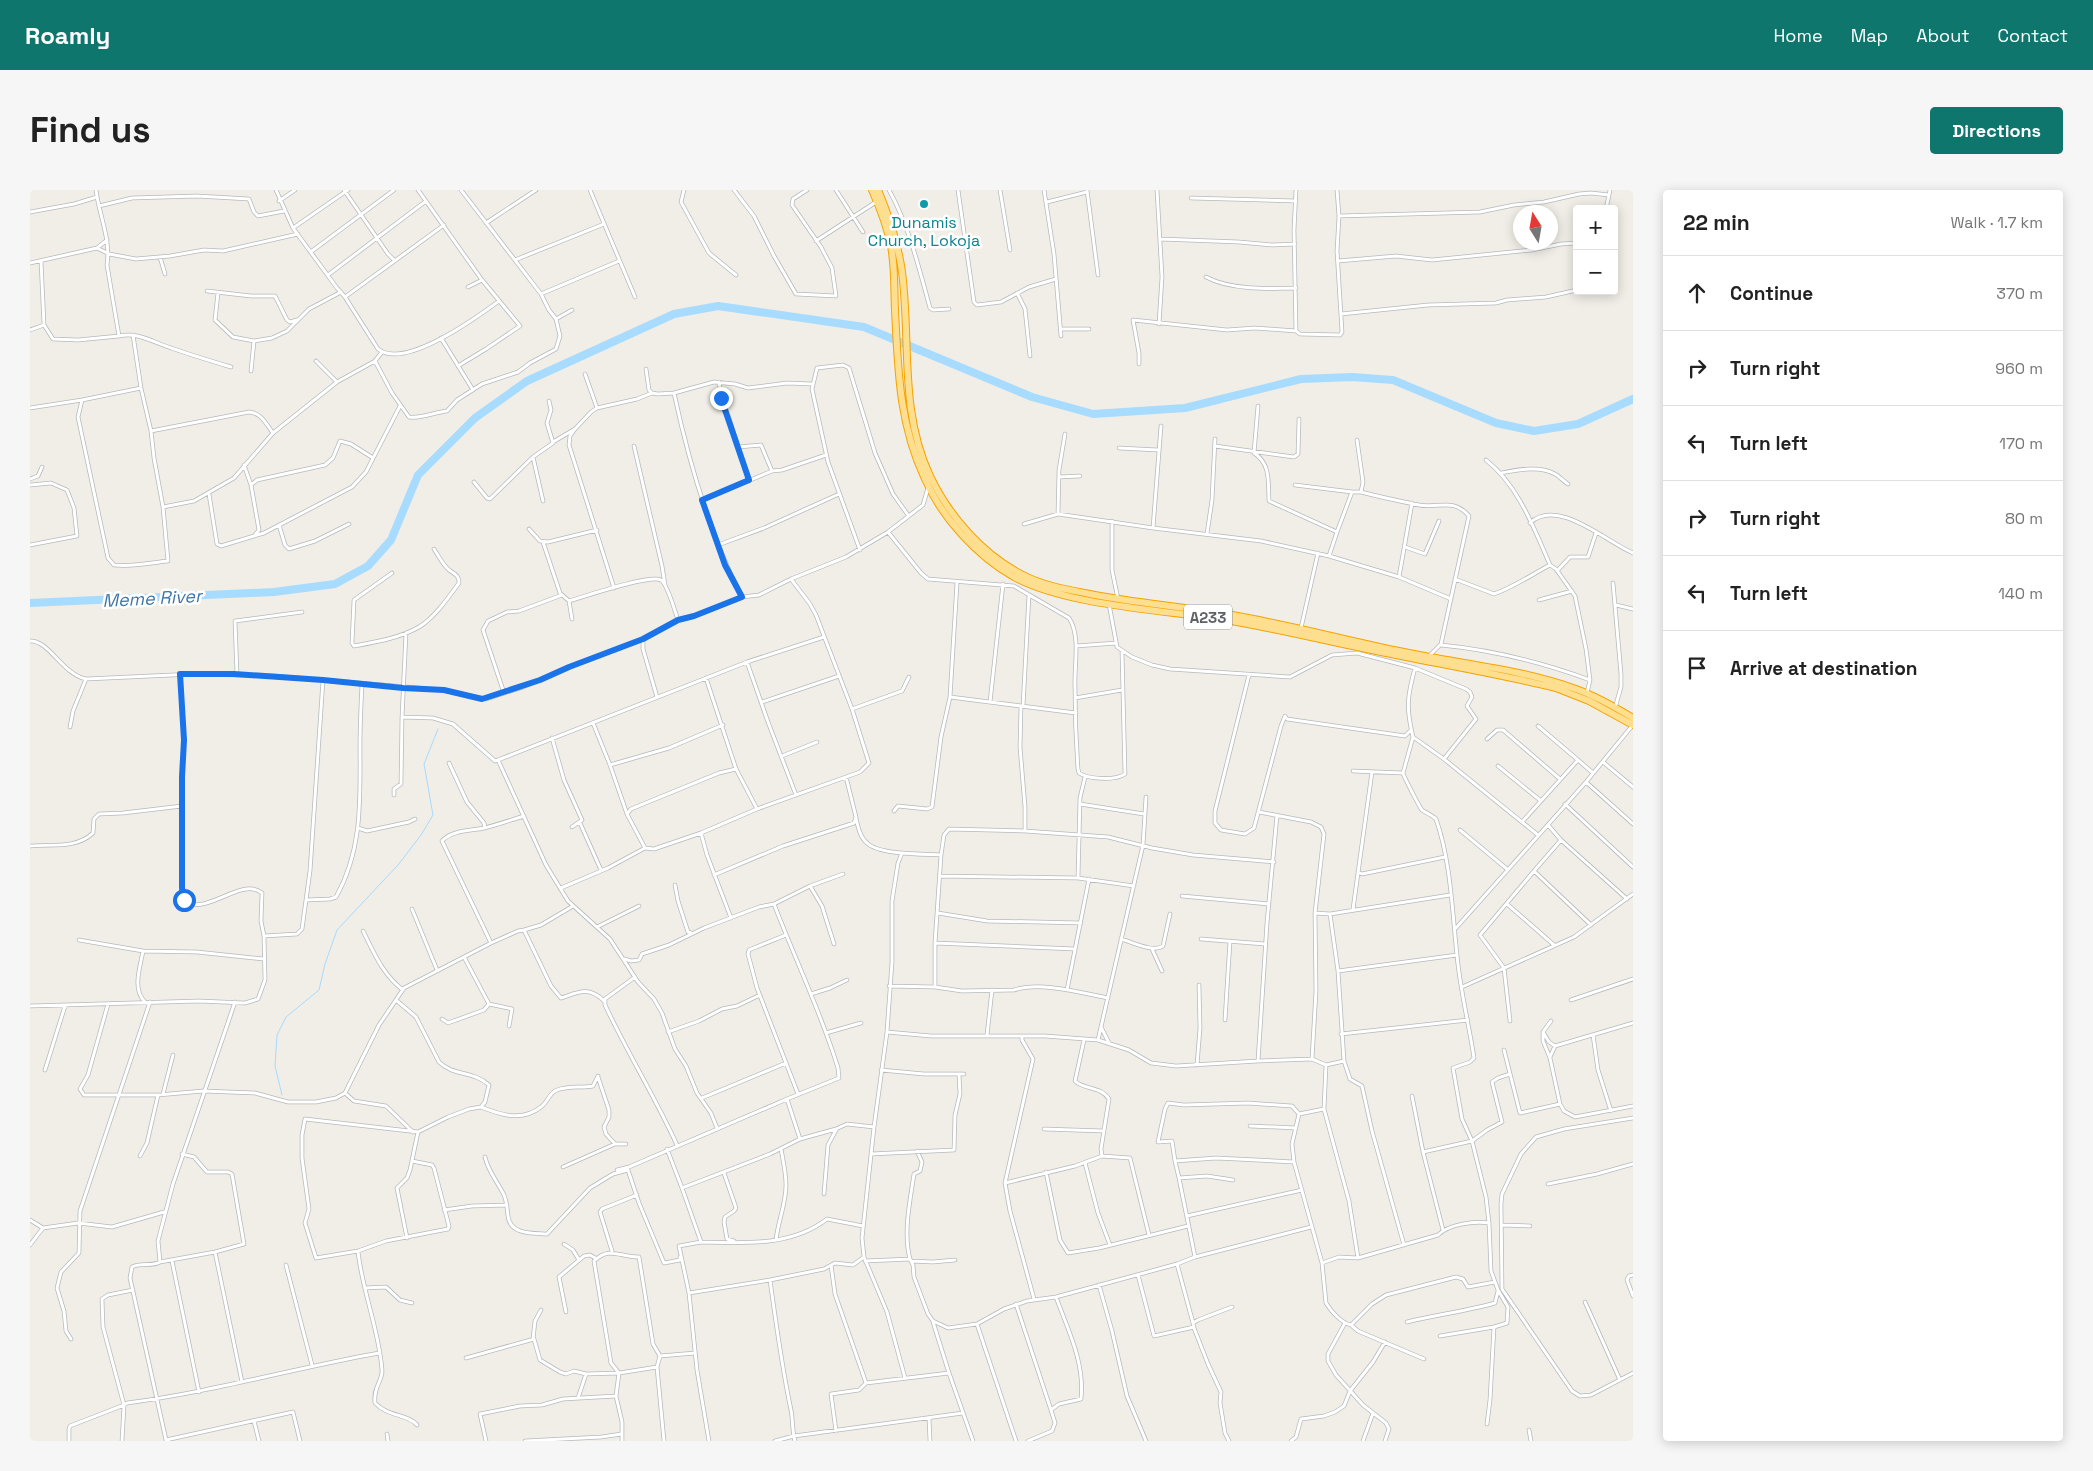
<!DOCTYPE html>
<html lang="en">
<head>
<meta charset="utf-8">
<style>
  :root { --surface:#fff; --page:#f6f6f6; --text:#222; --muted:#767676; --line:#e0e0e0; --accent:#0f766e }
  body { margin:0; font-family:"Space Grotesk",sans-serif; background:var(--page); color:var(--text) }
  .controls { position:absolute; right:15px; top:15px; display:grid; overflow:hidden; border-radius:5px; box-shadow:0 2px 12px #0003 }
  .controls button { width:45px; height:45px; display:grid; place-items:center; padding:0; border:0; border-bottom:1px solid var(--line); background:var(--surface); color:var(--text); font:25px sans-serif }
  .compass { position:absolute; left:1483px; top:15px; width:45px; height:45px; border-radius:50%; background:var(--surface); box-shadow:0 2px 12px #0003; rotate:349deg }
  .stop { position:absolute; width:15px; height:15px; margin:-11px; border:4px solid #1a73e8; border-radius:50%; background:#fff }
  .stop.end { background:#1a73e8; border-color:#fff; box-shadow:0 1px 5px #0008 }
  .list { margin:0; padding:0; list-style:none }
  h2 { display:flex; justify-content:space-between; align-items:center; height:65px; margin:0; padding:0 20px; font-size:21px }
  h2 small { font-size:16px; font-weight:400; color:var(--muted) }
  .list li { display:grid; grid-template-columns:32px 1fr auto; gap:15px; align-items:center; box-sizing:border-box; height:75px; padding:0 20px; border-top:1px solid var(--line) }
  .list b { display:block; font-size:19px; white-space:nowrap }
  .list em { font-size:16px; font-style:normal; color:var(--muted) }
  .icon { flex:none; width:28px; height:28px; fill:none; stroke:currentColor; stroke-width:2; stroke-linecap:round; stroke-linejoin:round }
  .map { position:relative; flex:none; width:1603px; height:1251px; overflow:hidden; border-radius:5px }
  header { display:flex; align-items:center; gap:30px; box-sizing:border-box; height:70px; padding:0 25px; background:var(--accent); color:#fff }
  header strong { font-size:24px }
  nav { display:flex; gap:28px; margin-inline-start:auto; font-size:18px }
  .intro { display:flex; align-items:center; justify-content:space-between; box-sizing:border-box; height:120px; padding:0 30px }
  h1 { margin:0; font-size:35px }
  .button { padding:12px 22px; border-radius:5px; background:var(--accent); color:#fff; font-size:18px; font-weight:700 }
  main { display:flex; gap:30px; padding:0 30px }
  aside { flex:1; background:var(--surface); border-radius:5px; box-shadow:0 2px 12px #0003 }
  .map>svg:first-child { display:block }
</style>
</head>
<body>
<header>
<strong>Roamly</strong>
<nav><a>Home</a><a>Map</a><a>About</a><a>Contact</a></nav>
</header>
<div class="intro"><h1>Find us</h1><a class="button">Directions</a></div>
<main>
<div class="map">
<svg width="1603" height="1251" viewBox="0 0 1603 1251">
  <rect width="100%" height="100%" fill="#f0eee6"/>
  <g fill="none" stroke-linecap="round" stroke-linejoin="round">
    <path stroke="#a7dbff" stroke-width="1" d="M252,905L245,876L247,845L256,827L289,800L295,774L307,740L368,675L391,645L403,625L394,574L408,539"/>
    <path stroke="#a7dbff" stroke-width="8" d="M0,413L244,402L305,394L338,376L361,350L388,285L445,228L497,191L644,124L688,116L834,137L1002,207L1063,224L1155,218L1271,189L1322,187L1363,190L1466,233L1504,241L1548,234L1603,209"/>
    <g stroke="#b6b9bd" stroke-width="4.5">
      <path id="street" d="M66,0C69,25 81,49 77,75L89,146C109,142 122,152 141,158C161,165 181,171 201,177
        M246,0L263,38L307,98L315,107L348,159C374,180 446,128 469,111
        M314,0L358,64L365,71
        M388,0L452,90L490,136L456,159L428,176
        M431,0L511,104L519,120L526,129L542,120
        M560,0L605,107
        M654,0L651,12L679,63L706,85
        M704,0L724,26L744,66L766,104L806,106L802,78L791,57L762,15L763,9L777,0
        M806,0L833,42
        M859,0C879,36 889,78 900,118L903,120L919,119
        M928,0L944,112L947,115L971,112L999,97L1026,89
        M970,0L980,60
        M1014,0L1024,64L1031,146
        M1057,0L1068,85
        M1127,0L1132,87L1129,134
        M1266,0L1264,40L1266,141
        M1161,8L1266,11
        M249,11L265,0
        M1017,12L1057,2
        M69,16L102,8L167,6L219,9L224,22L228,26L254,21
        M1576,19L1580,0
        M0,22L44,14L67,7
        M1309,26L1450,22L1484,15L1514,12L1549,4L1561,3L1579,5
        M456,33L506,0
        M263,38L318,0
        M1130,49L1209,52L1242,55L1265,54
        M786,51L846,12
        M67,58L79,64L106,69L140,66L174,60L193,61L268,44
        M282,61L364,0
        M130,67L135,84
        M485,70L574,34
        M11,71L14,135L23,149L48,150L89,146
        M1308,71L1366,66L1402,70L1502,60L1531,54L1547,53
        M0,73L67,58L77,50
        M298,85L396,11
        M1176,87C1200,100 1239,99 1266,98
        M438,97L452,90
        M177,101L221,106H245L257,130L260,132L267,130
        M188,103L185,130L203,147L224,151L242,148L257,141L279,119L311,102
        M987,103L995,119L1000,166
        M511,104L589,71
        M315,107L414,35
        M1311,124L1398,115L1466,113L1477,110L1516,107L1547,100
        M1031,139H1059
        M0,140L14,135
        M411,148L443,200
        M286,171L307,192
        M345,171L362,203L379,227C389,229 406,222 417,221L427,210L452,194L488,182L500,173L526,159L530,146L526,129
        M1109,174V163L1103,130L1197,140L1225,138L1266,141L1270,144L1310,145L1312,142L1307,61L1309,26L1307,0
        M616,179L619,200L622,203
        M221,181L224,151
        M555,184L567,218
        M689,192L692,213L698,225L719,291
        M52,210L48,227L78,368L84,375C105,377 118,373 138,371L133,317L124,268L121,241L111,198L103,145
        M1228,216L1224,263C1241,274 1238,292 1239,311L1307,342L1299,366
        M0,218L52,210L111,198
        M545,239L540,246L539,255L584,398
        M121,241L219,222C232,223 236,234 243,243
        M1327,250L1333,292L1331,302
        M523,252L545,239L561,222L567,218L607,209L622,203L628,204L644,203
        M604,256L632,376L635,395
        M1185,256L1264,267L1268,264L1269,229
        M708,257L731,255L742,281
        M1089,258L1128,260
        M503,267L513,311
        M1456,270C1488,295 1504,338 1520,375L1526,379L1545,406L1556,459L1560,490L1557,503
        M214,275L221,295L229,340L225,345
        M1471,283C1486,280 1510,275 1525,284C1529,286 1533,291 1538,294
        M1029,287L1050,286
        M0,289L8,286L12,277
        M444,292L457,308L460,309L503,267L523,253L517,233L521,220L519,211
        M0,295L21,293L37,300L44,318L47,346L0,355
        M221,295L227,290L295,275L303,268L310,251L321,254L343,268
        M1265,295L1322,302
        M179,304L187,354L191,356L234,343L322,297L336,282L370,216
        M672,310L742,281L752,280L796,265
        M133,317L164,311L204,288L243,243L307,192L345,171L352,162
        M1028,324L1029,280L1035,244
        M1082,331V380L1088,409
        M1500,333C1528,307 1576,352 1603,363
        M994,334L1028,324L1123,338L1231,351L1299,366L1369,387L1421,409
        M249,335L255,355L259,359L285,351L319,334
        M1123,338L1131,236
        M499,339L510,351L518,352L567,340
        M858,342L891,383L898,389L984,396L1039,428C1051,446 1044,476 1045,497C1045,524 1046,552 1048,579L1049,583C1058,589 1085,591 1095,584L1092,462
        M1307,342L1322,302H1331C1350,307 1369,311 1389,315C1408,319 1423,307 1439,326L1411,454L1399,466
        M1177,344L1182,310L1185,249
        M513,352L530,403L539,411
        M688,355L734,338L809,304
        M1375,357L1395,364L1409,331
        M830,360L798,272L782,199L787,178L813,175L819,178L845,263L863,304L878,325
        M1527,381L1540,367H1558L1566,343
        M362,383L324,410L322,453L324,456C346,452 370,448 389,437C405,427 418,408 429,393C429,383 422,384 417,378C412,373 408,365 404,359
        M1369,387L1382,313
        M1425,389L1464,404C1484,397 1501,385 1520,375
        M1583,393L1591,484V497L1585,518
        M712,407C679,343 659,273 644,203L684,192L705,194L718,198L757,193L782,194
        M1509,410L1542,401
        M1079,414L1087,457L1102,467L1122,475L1140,479L1260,487L1302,465L1327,463L1385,478L1436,499L1440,502L1442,507L1437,516L1446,529L1414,569
        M1586,415L1603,419
        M542,429L539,411C553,407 620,384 631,390C638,395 645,422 648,430
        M1271,438L1288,363
        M613,449V459L627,507
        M0,451C19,450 32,484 56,489L164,484L245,486L414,500L456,509L493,497L539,477L613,449L648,430L664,426L712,407L729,405L761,389L816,367L858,342L893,315L898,298
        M1411,455C1463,460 1511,472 1560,490
        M1046,456L1086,453
        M717,472L738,532L766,605
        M1385,478C1377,507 1376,518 1383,547L1414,569L1508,645
        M150,484L154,550L152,587V698L155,713C181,723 212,687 232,703L231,731L234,746
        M207,485L205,431L272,422
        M1219,485L1185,621V633L1191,640L1215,644L1224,638L1251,536L1255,526L1257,529L1375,546L1381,540
        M676,488L706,579L727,619
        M474,503L453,440L458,431L477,422L489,421L532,405
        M920,507L1046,523
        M1045,508L1092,500
        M732,512L809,486
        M960,512L973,394
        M991,516L990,557L995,617V641
        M993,516L999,405
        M822,519L872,501L879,487
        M372,527L403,528L423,534L465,571L468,570L516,675L538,711L580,749L608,792L624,809L632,823L645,859L656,876L667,903L681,923L687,938
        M563,533L580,575L597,624L615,658
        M1508,536L1548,570
        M40,537L43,521L56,489
        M1383,547L1373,583C1373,585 1390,618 1392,620C1396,623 1402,625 1406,629C1421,672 1422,720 1427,765C1430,800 1439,834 1444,868L1440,872L1423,878L1432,929L1442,951L1456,1007L1459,1033L1461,1081L1468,1100L1478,1117L1477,1133L1464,1137L1460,1210L1457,1234
        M522,548L534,590L552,630L542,637
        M1457,549L1467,540H1473L1530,589
        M752,566L787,552
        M468,570L717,472L794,447
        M1573,572L1603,597
        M419,573L437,612L454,633L455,638
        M580,575L639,558L693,535
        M1468,576L1511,611
        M1323,581L1373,583
        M1556,592L1603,634
        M364,605V599L371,594L372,527L376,443
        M1050,614L1114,624
        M1535,614L1603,677
        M864,621L868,616L897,619L902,617L911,547L920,507L927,393
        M1229,622L1281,632L1291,637L1294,644L1285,723L1286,801L1282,869
        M597,624L601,619L689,583L706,579
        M494,626C481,630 467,635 454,638C441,641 422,640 412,651L461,753L488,741L494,740L511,735L543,716
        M826,628C828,637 830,647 837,653C849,665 894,664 911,665
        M1492,632L1548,570L1563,583
        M550,633L571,680
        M1518,635L1531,650L1597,709
        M328,638L337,641L379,632L385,629
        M1430,640L1477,679
        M671,643L677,665L701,728
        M1531,650L1504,681L1561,735
        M0,656C22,654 46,659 63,643L64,629L69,624L93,623L152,616
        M872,663L868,673L862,711V772L857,842L844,937L832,1048L834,1067L857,1122L875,1188
        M1328,682L1332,684L1415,667
        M684,685L753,656L824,633L826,627L816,587
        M910,686L1048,688L1104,696
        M1048,688L1050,608L1055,587
        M645,695L648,711L658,742L661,743
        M780,696L792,716L804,754
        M531,698L578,678L615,658L624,659L671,643L727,619L830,582L839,573L822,519L786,425L780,414L761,389
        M1152,706L1239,714
        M277,710L300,709L306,707C333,659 330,609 330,556C330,535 331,514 332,494
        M744,714C765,769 791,822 808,878L809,888L757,909L770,949
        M1477,714L1524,755
        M382,719L407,780
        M1323,719L1342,582
        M908,723L957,731L1051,733
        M1285,723L1300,724L1420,705
        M1300,724L1308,781L1314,871L1320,889L1332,896L1342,941L1374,1055
        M567,737L609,716
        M1426,738L1556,592L1602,536
        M494,740L521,796L531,808C549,802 559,796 574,811
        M333,741C344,763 353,785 373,800
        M756,745L719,760L718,764L727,798L768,904
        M1091,749C1102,752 1123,763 1133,756L1140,724
        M1171,749L1235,754
        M49,750L113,761L167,762L234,769
        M905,753L1045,759
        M1122,759L1132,781
        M113,761C110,778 102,799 115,812
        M434,767L459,814L482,819L479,836
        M595,769L601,771L609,770L612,764L639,755L674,738L729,717L744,714L780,696L813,684
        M1308,781L1427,765
        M605,787L575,809V815C597,862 625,907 647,955
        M859,796L905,797L932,801L984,800C1010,791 1052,803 1078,808
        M905,797V753L911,665L914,645L919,639L995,641L1078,647L1122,658L1163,665L1244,672
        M1432,797L1544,747L1603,704
        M1037,800L1059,689
        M781,804L800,798L817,790
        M366,810L386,827L409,872C423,886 444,881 459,895L455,912L451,917L439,919L418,927L388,942L275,929L272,945V968L279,1019L275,1033L286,1068L328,1061L356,1051L418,1039L419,1036L404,978L402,975L382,971
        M1541,810L1603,789
        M205,812L143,994L128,1051L130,1072C122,1077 111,1072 102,1077L100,1088L136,1250L263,1222L270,1251
        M78,814L58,885L50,899L54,905H128L173,901L225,903L258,912H286L306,908L315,903L349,835L374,798L461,753
        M0,816L169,811L215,813L228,809L235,790L234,746L267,744L272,739L280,681L293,490
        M412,829L418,833L454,820L459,814
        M1195,830L1200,751
        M1480,831L1474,778L1450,745L1504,681
        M1521,831L1513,842V851L1520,868L1530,914L1534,921L1545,927L1603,916
        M1071,837L1079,853
        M638,842L669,831L692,819L707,816L730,805
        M857,842L901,846H1015L1068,850L1099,860L1121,873L1146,876L1228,871L1282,869L1296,875L1314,871
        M1513,842L1519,852L1525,856L1603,833
        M796,843L831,833
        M1311,844L1438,830
        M957,845L962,800
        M1563,845L1568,880L1581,921
        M992,846V850L1003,869L975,993L980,1021L1004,1109
        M1054,850L1045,891C1054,900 1071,896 1079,909L1071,959L1072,966
        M1068,850L1113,655L1116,607
        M1474,860L1490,923L1530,914
        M1520,867L1525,856
        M1228,871L1237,733L1247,625
        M1167,875L1170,838L1169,795
        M1296,875L1294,919L1319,1011L1328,1068
        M15,880L35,816
        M851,880L894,884H934
        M568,887L579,920V927L574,937L576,944L585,954
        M315,903L324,911L356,916L383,942
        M133,904L143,865
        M1382,906L1393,962L1413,1040
        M672,908L756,873
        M451,917C471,925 492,932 511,917C518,912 519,903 527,900C538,896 552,898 563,896L568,886
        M1269,924L1262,954L1264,972L1292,1073L1296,1113C1301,1121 1311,1133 1321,1135L1342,1114L1356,1105L1426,1087L1433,1089L1438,1097L1465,1092
        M1603,928L1534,939L1506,947L1491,964L1472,1004L1471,1014L1472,1099L1542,1201L1550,1206L1561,1205L1603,1183
        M1220,936L1266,938
        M1014,939L1074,941
        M637,959L652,998
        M1393,962L1442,951L1457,940L1472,932L1462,892L1468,888L1480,884
        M841,964L924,960L925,925L930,904L929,884
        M110,966L117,953L128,905
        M455,967C458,981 467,991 473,1003C477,1010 477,1018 478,1026C480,1045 503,1043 517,1044L560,998L583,984L598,980L609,1013L634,1073L650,1070V1067
        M1145,971L1142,951L1128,952L1135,919L1138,913L1154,915L1218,913L1262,916L1269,924L1294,919
        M1055,973L1068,1023L1080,1055
        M533,977L585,954H596
        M587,980L599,977L757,909
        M1016,982L1030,1050L1038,1063L1069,1058L1158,1036
        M694,983L706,1018L704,1021L695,1027L694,1032L697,1049L704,1051
        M1149,988L1145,971L1186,968L1264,972
        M975,993L1045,976L1072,966L1100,968L1119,1045
        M1518,994L1567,984L1603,974
        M794,1004L798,955L806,940
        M414,1020L442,1016L477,1015
        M1157,1026L1272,1000
        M0,1030L13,1038
        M1472,1035L1500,1036
        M377,1048L367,998L377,988L380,980L388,942
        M746,1050C748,1031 756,1014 756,995C756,983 753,970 751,959
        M671,1052C713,1053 761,1057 797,1029L833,1036
        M534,1054L543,1060L549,1070
        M0,1055L13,1038L48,1033L82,1037L134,1022
        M328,1061C332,1101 349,1139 352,1180C353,1191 343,1196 345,1213C358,1227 378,1224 387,1235
        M582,1061L570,1022L572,1019L607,1005
        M185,1062L212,1192
        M834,1067L823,1075L805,1073L794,1079L740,1090L659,1103L649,1056L671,1052L652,998L740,964L770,949L806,939L817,934L844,937
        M1165,1067L1149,988L1177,986L1203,990
        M880,1069C873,1043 880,1011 884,984L890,981L892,972L887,961
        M142,1071L169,1202
        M835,1071L880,1069L883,1075L884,1087L898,1124L903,1131L918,1138L947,1134L974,1119L997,1111L1026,1107L1147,1074L1165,1067L1281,1037
        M881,1071L903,1072L925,1070
        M130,1072L185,1062L214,1054L202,984L198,982H177L164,967L152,964
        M1292,1073L1309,1067L1328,1068L1408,1045C1419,1034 1444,1031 1459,1033
        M1147,1074L1163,1133
        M256,1075L282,1175
        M801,1075L805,1104L836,1193
        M1108,1085L1124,1146L1164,1137L1163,1133L1168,1130L1202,1117
        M1603,1085L1599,1086L1597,1090L1603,1106
        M740,1090C746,1134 752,1178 761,1220C763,1230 762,1241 765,1251
        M1069,1095L1082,1141L1097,1206L1116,1251
        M335,1098L356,1097L370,1110L382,1113
        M659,1103L667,1180L679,1251
        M1555,1112L1590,1190
        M986,1114L1021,1220
        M536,1122L529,1087L554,1066L560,1065L567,1069
        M903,1132L919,1183
        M1377,1132C1406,1125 1436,1121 1465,1113L1468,1101
        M1315,1133L1298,1164V1171L1306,1185L1333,1215L1356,1233L1359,1239L1355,1251
        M947,1134L986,1251
        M1321,1135L1328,1141L1394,1169
        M1164,1138L1178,1174L1191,1202L1190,1213L1195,1243L1199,1251
        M1410,1146L1464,1137
        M41,1149L36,1141L34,1121L27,1098L31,1082L49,1063L50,1021L120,812
        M503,1149L505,1131L511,1120
        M630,1166L627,1177L634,1251
        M436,1168L504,1149L510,1170L530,1182L536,1184L544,1181L556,1184L589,1183L627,1177
        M548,1208L556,1184
        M899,1228L900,1251
        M224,1231L229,1251
        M1499,1240L1501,1251
        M806,1241L801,1204L829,1200L836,1193L919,1183L943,1251
        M357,1244L358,1251
        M39,1251V1239L40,1236L94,1215L73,1137L72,1109L78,1105L103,1100
        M92,1251L94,1215L97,1213C182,1202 265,1178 349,1163
        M456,1251L450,1224L490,1216L512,1215L533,1209L586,1206
        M495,1251L571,1247L592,1244
        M592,1251V1232L586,1206L589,1183L581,1173L564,1071C580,1056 589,1067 609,1067L623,1154L630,1166L665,1163
        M745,1251L764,1246L933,1223
        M998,1251L1022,1241L1025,1233L1021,1220L1029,1214L1051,1209C1055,1173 1038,1140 1026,1107
        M1261,1251L1266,1247L1271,1229L1294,1226L1305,1222L1314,1216L1320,1201L1343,1172L1355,1152
        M1333,1251L1343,1223"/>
    </g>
    <g stroke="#f6a200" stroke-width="8">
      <path id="highway" d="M842,0C850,18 857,36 861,56C865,77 864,99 865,120C868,180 869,234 895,289C912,328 947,366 984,387C1038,416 1134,420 1196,430C1248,439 1300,452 1351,462C1409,474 1468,484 1526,498L1559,511L1603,535
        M848,0C859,26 868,53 872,82C881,151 869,220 900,286C919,326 953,365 993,385C1012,395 1034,399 1055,403C1102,413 1150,416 1197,424C1256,434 1315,450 1374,462C1431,474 1491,479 1546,499C1566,506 1585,517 1603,528"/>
    </g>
    <use href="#street" stroke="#fff" stroke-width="3"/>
    <use href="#highway" stroke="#fedf8f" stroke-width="6"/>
  </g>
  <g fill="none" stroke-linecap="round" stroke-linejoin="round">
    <path stroke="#1a73e8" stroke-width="6" d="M154,710L152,698V587L154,550L150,484H204L293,490L373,498L414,500L452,509L510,490L539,477L613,449L648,430L664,426L712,407L695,375L672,310L719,290L691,208"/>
  </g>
  <circle fill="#0f9aa8" stroke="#fff" stroke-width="2" cx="894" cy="14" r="5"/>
  <g text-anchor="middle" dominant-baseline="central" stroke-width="5" stroke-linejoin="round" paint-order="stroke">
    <rect fill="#fff" stroke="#8e9195" stroke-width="1" x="1154" y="414.5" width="48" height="25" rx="4"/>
    <g font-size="15" font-weight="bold" fill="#5e6267">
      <text x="1178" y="427">A233</text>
    </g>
    <g font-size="16" fill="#0d838f" stroke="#fff">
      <text x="894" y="32">Dunamis<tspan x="894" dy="18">Church, Lokoja</tspan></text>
    </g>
    <g font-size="18" font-style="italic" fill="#3e76ab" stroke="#fff">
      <text transform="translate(122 408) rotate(-3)">Meme River</text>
    </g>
  </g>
</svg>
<div class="controls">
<button>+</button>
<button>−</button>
</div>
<svg class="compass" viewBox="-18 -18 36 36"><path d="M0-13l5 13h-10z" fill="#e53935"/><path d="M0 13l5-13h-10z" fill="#767676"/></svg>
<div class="stop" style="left:154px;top:710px"></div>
<div class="stop end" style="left:691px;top:208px"></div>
</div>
<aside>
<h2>22 min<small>Walk · 1.7 km</small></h2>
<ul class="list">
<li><svg class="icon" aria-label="ahead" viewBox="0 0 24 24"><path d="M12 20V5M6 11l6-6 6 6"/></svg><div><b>Continue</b></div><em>370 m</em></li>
<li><svg class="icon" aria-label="right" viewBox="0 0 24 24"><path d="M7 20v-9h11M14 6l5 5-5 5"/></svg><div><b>Turn right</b></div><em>960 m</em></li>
<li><svg class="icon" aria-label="left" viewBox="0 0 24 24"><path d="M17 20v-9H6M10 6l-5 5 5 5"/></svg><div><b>Turn left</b></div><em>170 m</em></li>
<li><svg class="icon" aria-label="right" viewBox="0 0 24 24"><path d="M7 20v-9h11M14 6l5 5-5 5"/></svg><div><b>Turn right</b></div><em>80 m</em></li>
<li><svg class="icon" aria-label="left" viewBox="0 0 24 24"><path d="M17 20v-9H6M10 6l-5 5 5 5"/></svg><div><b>Turn left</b></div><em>140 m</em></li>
<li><svg class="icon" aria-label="arrive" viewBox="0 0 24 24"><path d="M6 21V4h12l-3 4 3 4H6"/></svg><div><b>Arrive at destination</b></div></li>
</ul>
</aside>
</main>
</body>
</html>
